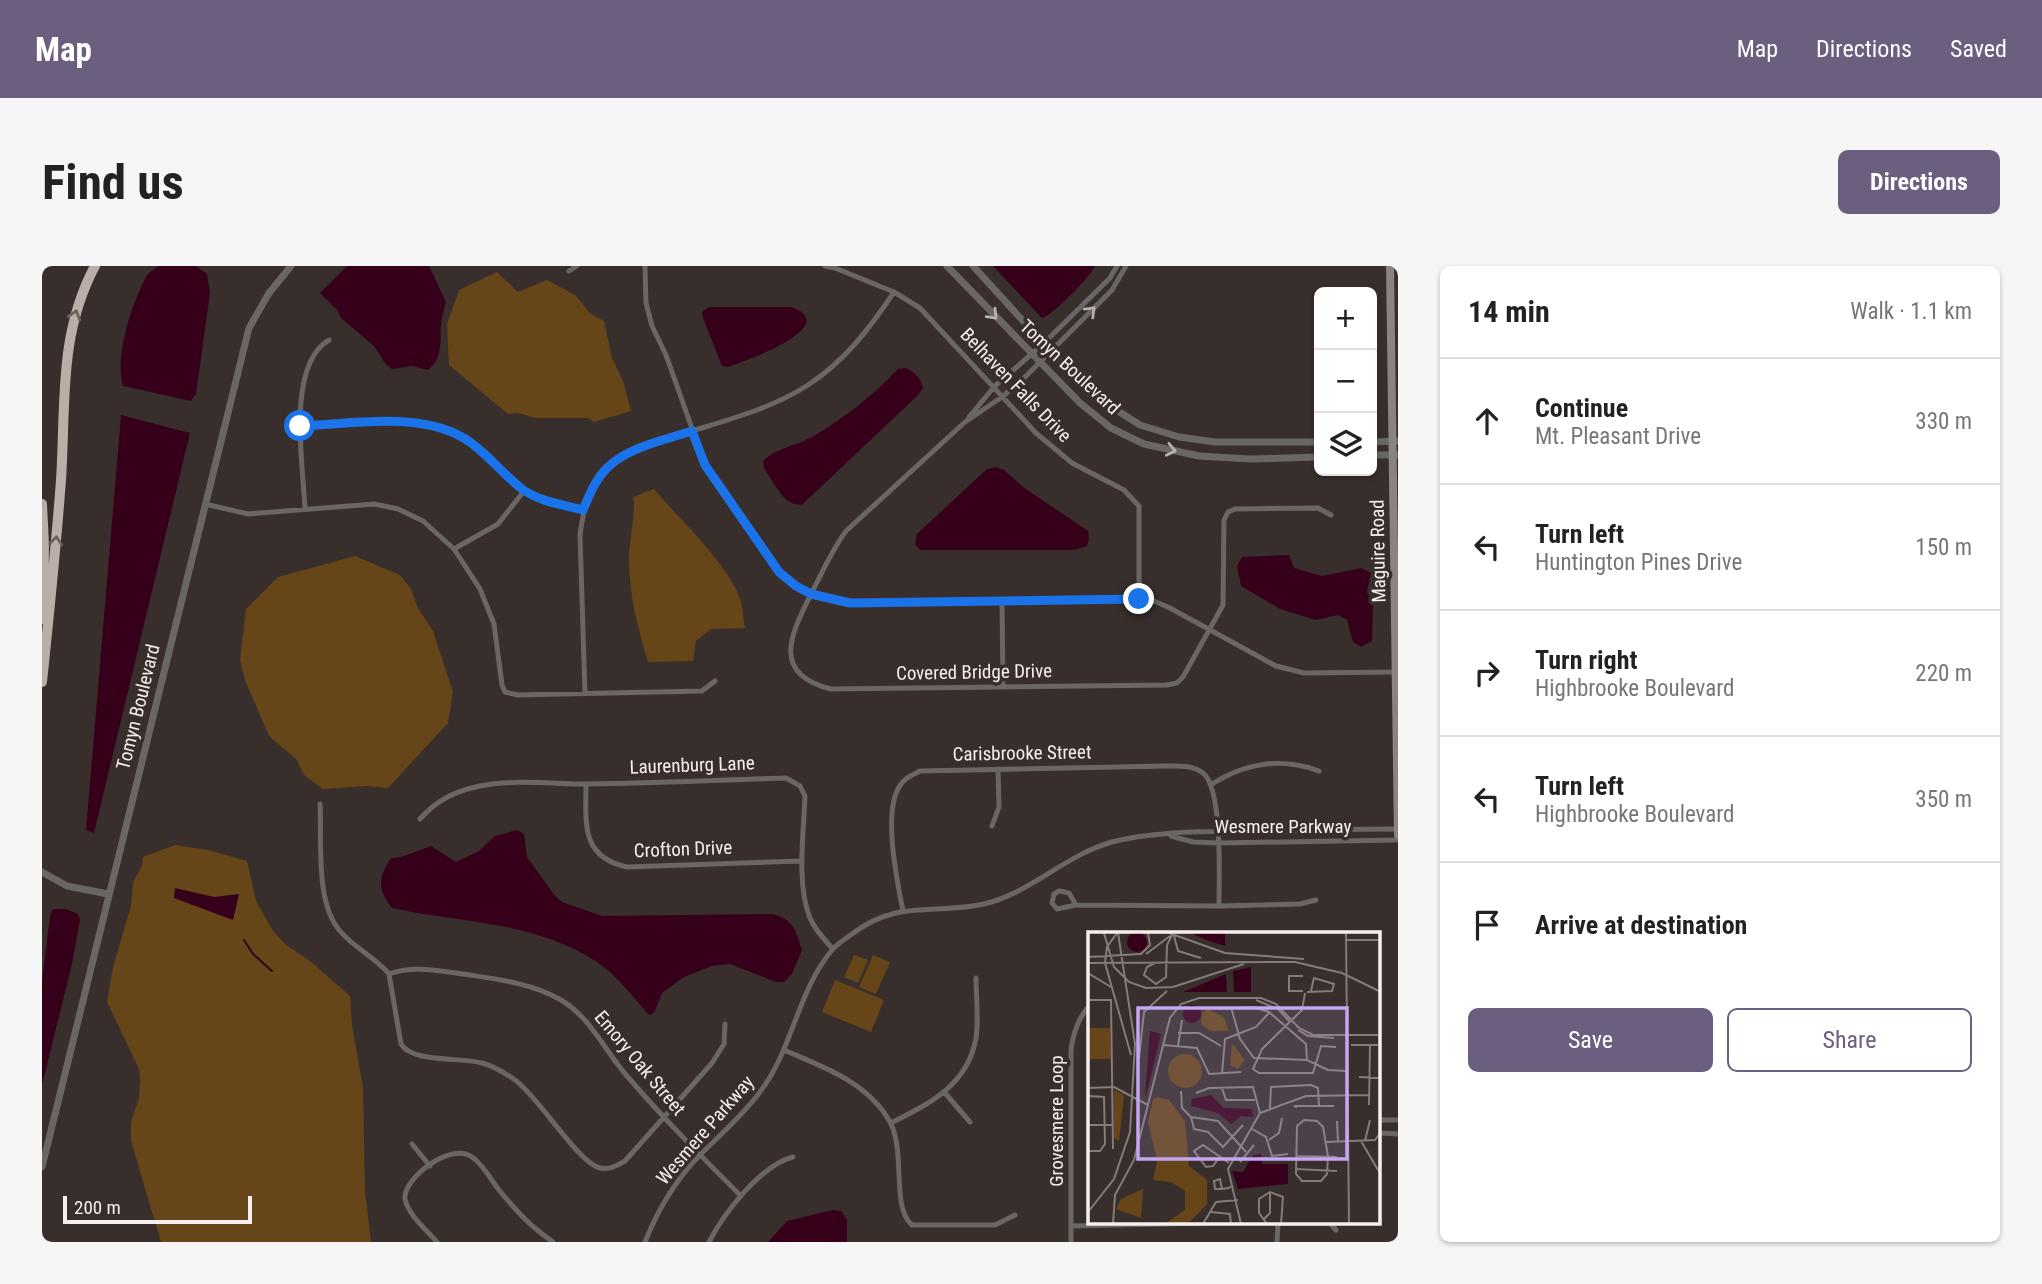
<!DOCTYPE html>
<html lang="en">
<head>
<meta charset="utf-8">
<style>
  :root { --surface:#fff; --page:#f6f6f6; --text:#222; --muted:#767676; --line:#e0e0e0; --accent:#6b5e7f }
  body { margin:0; font-family:"Roboto Condensed",sans-serif; background:var(--page); color:var(--text) }
  .controls { position:absolute; right:21px; top:21px; display:grid; overflow:hidden; border-radius:10px; box-shadow:0 2px 5px #0004 }
  .controls button { width:63px; height:63px; display:grid; place-items:center; padding:0; border:0; border-bottom:2px solid var(--line); background:var(--surface); color:var(--text); font:35px sans-serif }
  .scale { position:absolute; left:21px; bottom:18px; width:189px; box-sizing:border-box; padding-left:7px; border:4px solid #f6efee; border-top:0; font-size:19px; line-height:24px; white-space:nowrap; color:#f6efee; -webkit-text-stroke:5px #382e2c; paint-order:stroke }
  .stop { position:absolute; width:21px; height:21px; margin:-16px; border:5px solid #1a73e8; border-radius:50%; background:#fff }
  .stop.end { background:#1a73e8; border-color:#fff; box-shadow:0 2px 7px #0008 }
  .list { margin:0; padding:0; list-style:none }
  h2 { display:flex; justify-content:space-between; align-items:center; height:91px; margin:0; padding:0 28px; font-size:30px }
  h2 small { font-size:23px; font-weight:400; color:var(--muted) }
  .list li { display:grid; grid-template-columns:46px 1fr auto; gap:21px; align-items:center; box-sizing:border-box; height:126px; padding:0 28px; border-top:2px solid var(--line) }
  .list b { display:block; font-size:26px; white-space:nowrap }
  .list p { margin:0; font-size:23px; white-space:nowrap; color:var(--muted) }
  .list em { font-size:23px; font-style:normal; color:var(--muted) }
  .actions { display:flex; gap:14px; padding:21px 28px }
  .actions a { flex:1; padding:16px 0; border:2px solid var(--accent); border-radius:10px; text-align:center; font-size:24px; color:var(--accent) }
  .actions .main { background:var(--accent); color:#fff }
  .icon { flex:none; width:38px; height:38px; fill:none; stroke:currentColor; stroke-width:2; stroke-linecap:round; stroke-linejoin:round }
  .map { position:relative; flex:none; width:1356px; height:976px; overflow:hidden; border-radius:10px }
  header { display:flex; align-items:center; gap:42px; box-sizing:border-box; height:98px; padding:0 35px; background:var(--accent); color:#fff }
  header strong { font-size:33px }
  nav { display:flex; gap:38px; margin-inline-start:auto; font-size:24px }
  .intro { display:flex; align-items:center; justify-content:space-between; box-sizing:border-box; height:168px; padding:0 42px }
  h1 { margin:0; font-size:49px }
  .button { padding:18px 32px; border-radius:10px; background:var(--accent); color:#fff; font-size:24px; font-weight:700 }
  main { display:flex; gap:42px; padding:0 42px }
  aside { flex:1; background:var(--surface); border-radius:10px; box-shadow:0 2px 5px #0004 }
  .map>svg:first-child { display:block }
</style>
</head>
<body>
<header>
<strong>Map</strong>
<nav><a>Map</a><a>Directions</a><a>Saved</a></nav>
</header>
<div class="intro"><h1>Find us</h1><a class="button">Directions</a></div>
<main>
<div class="map">
<svg width="1356" height="976" viewBox="0 0 1356 976">
  <rect width="100%" height="100%" fill="#382e2c"/>
  <path fill="#664519" d="M455,6L476,26L505,14L533,29L548,47L562,55L570,92L581,115L589,145L552,156L546,152H494L476,147L466,148L407,99L405,58L417,24Z
    M612,223C639,255 685,296 699,335C701,343 701,354 703,362L669,363L654,375L651,395L606,396C596,364 587,328 587,295C586,279 595,242 591,231Z
    M313,290L358,309L369,323L376,342L391,365L411,426L406,457L346,522L325,520L281,523L262,509L255,494L227,470L203,414L198,394L204,343L236,311Z
    M133,579L166,584L205,595L214,635L231,665L243,678L268,695L308,730L310,759L321,822L323,925L329,976H119L89,875V856L97,832L98,815L97,803L65,736L71,701L89,640L91,616L100,600L101,591Z
    M812,689L826,694L816,717L802,711Z
    M831,689L848,696L834,728L817,721Z
    M793,714L842,734L829,766L780,746Z"/>
  <path fill="#37001a" d="M117,0H154L165,8L168,27L154,128L149,135L81,120C72,91 90,37 104,11C107,6 112,3 117,0Z
    M305,0H387L404,36C402,43 400,50 399,58C398,75 401,93 386,104L370,100L350,103L343,97L332,80L299,52L295,44L278,27Z
    M951,0H1053C1048,11 1010,50 1000,52Z
    M667,41H749C757,44 764,46 765,56C756,77 707,93 686,101L680,100L661,52L660,46Z
    M863,102C872,105 879,112 881,122L875,130L761,238C743,243 731,215 722,202L721,195C734,182 754,180 770,171C804,151 829,131 856,103Z
    M79,149L148,167L52,567L44,564Z
    M954,201L962,204L981,221L1046,265L1047,273L1045,280L1032,284H878L873,278L875,268L945,203Z
    M1247,289L1252,302L1280,310L1319,302L1329,307L1325,326L1331,339L1330,375L1319,381L1311,376L1305,354L1296,349L1274,354L1238,343L1199,320L1195,300L1200,291Z
    M475,564L482,568L485,591L513,630L520,636L560,650L731,648C752,654 754,665 760,684L750,708L742,716H734L688,698L670,700L642,711L620,727L612,747L607,749C591,731 575,709 555,696C493,655 419,657 350,642C335,622 336,613 349,592L359,591L389,580L414,596L437,585L453,570Z
    M133,622L172,631L197,628L191,654L132,632Z
    M13,643H24L36,648L38,654L30,698L0,819V716L8,650L10,644Z
    M791,944L799,945L805,954V976H726L745,955Z"/>
  <g fill="none" stroke-linecap="round" stroke-linejoin="round">
    <path stroke="#37001a" stroke-width="2" d="M202,674L211,688L230,705"/>
    <path stroke="#6a6663" stroke-width="5" d="M603,0L604,37L610,60L624,89L663,199L737,306L754,320L769,328L808,337L1097,333L1112,335L1128,342L1234,400L1262,407L1356,406
      M783,0L793,2L852,26L878,42L994,167L1030,197L1082,224L1097,240V333
      M1084,0L1070,24L980,114L960,131L923,156L804,265C790,284 781,305 770,326C750,366 727,408 789,423L1125,419L1135,417L1141,411L1181,339L1182,254L1186,246L1193,243L1276,242L1289,249
      M527,5L535,0
      M927,151L952,121L1001,78L1068,12L1075,0
      M259,160C308,158 373,146 418,170C441,182 459,207 480,223C496,235 521,239 541,244
      M163,238L206,248L332,238L356,243L381,255L412,283L438,323L452,358L460,419L463,426L476,429L660,425L673,415
      M263,242C261,199 244,99 287,74
      M412,283L456,258L482,225
      M960,335L961,421
      M543,428L538,269C541,245 547,220 565,202C580,187 603,181 622,174C671,157 723,147 766,119C803,95 828,62 852,26
      M544,518C544,556 538,591 585,601L760,595
      M1170,518C1203,497 1240,491 1277,505
      M278,538C280,575 273,637 298,665C312,682 333,691 347,708L359,778C370,797 419,791 440,797C451,800 463,807 473,814C497,831 536,897 558,902C568,904 574,900 583,895L670,797L682,778L683,758
      M378,553C395,534 413,525 438,520C473,513 510,518 545,518C612,517 678,514 744,512L758,520L763,530C762,565 754,618 768,652C773,664 782,673 791,683
      M950,560L957,541L956,503
      M1129,570L1151,576L1176,577L1356,574
      M1034,639L1015,643L1010,637L1012,628L1017,625L1027,627L1034,639L1177,640L1258,638L1274,634
      M861,645C855,615 841,547 857,521C862,512 870,509 878,505L1124,500C1136,500 1151,499 1161,507C1181,523 1177,613 1177,640
      M347,708C371,699 396,705 421,708C454,713 490,717 519,734C548,751 563,785 585,810C621,852 660,891 699,930
      M742,784C781,801 826,816 848,856C864,885 849,942 870,959H953L973,949
      M903,827L928,856
      M1337,854H1356
      M849,857C887,838 926,819 934,772C937,753 934,731 934,712
      M1337,867L1356,868
      M370,878L388,900
      M1234,957H1288L1294,964
      M1029,960L1164,957
      M395,976C385,964 366,949 363,933C360,914 408,875 430,891C441,898 449,914 457,924C476,947 487,959 511,976
      M603,976C616,943 635,912 660,887C680,867 701,849 718,826C751,783 755,726 790,684C795,678 803,673 810,668C856,633 891,649 942,638C989,627 1023,589 1070,576C1112,565 1159,566 1202,565C1253,564 1305,563 1356,563
      M667,976C682,947 719,899 751,891
      M1029,976V784C1031,767 1036,752 1048,739
      M1235,976L1236,957"/>
    <path stroke="#6a6663" stroke-width="7" d="M905,0L1038,137L1069,162L1102,178L1157,190L1209,193L1277,191
      M931,0L1046,126L1098,159L1137,171L1173,176H1277
      M1330,176L1356,175
      M1330,189H1356
      M0,606L25,620L66,628
      M0,901L207,62L227,27L249,0"/>
    <path stroke="#8a837f" stroke-width="8" d="M1348,0L1356,569"/>
    <path stroke="#b9aea8" stroke-width="10" d="M0,238L2,279L1,353
      M0,416C7,349 14,282 19,214C24,139 16,69 53,0"/>
  </g>
  <defs><path id="oneway-chevron" d="M-2-3.5L2.5 0L-2 3.5" fill="none" stroke-width="1.6" stroke-linecap="round" stroke-linejoin="round" transform="scale(1.75)"/></defs>
  <g stroke="#b7b1af">
    <use href="#oneway-chevron" transform="translate(1049 45) rotate(-44)"/>
    <use href="#oneway-chevron" transform="translate(951 49) rotate(46)"/>
    <use href="#oneway-chevron" transform="translate(1129 184) rotate(12)"/>
  </g>
  <g stroke="#6c615e">
    <use href="#oneway-chevron" transform="translate(33 49) rotate(-73)"/>
    <use href="#oneway-chevron" transform="translate(14 275) rotate(-85)"/>
  </g>
  <g fill="none" stroke-linecap="round" stroke-linejoin="round">
    <path stroke="#1a73e8" stroke-width="9" d="M258,160C308,158 373,146 418,170C441,182 459,207 480,223C496,235 521,239 541,244C547,230 553,214 565,202C586,181 623,174 650,165L663,199L737,306L754,320L769,328L808,337L1097,333"/>
  </g>
  <g text-anchor="middle" dominant-baseline="central" stroke-width="7" stroke-linejoin="round" paint-order="stroke">
    <g font-size="19" fill="#f6efee" stroke="#382e2c">
      <text transform="translate(1028 101) rotate(43)">Tomyn Boulevard</text>
      <text transform="translate(974 119) rotate(46)">Belhaven Falls Drive</text>
      <text transform="translate(1336 285) rotate(-91)">Maguire Road</text>
      <text transform="translate(932 406) rotate(-1)">Covered Bridge Drive</text>
      <text transform="translate(96 441) rotate(-76)">Tomyn Boulevard</text>
      <text transform="translate(980 487) rotate(-1)">Carisbrooke Street</text>
      <text transform="translate(650 499) rotate(-2)">Laurenburg Lane</text>
      <text x="1241" y="560">Wesmere Parkway</text>
      <text transform="translate(641 583) rotate(-2)">Crofton Drive</text>
      <text transform="translate(598 797) rotate(50)">Emory Oak Street</text>
      <text transform="translate(1014 855) rotate(-90)">Grovesmere Loop</text>
      <text transform="translate(663 864) rotate(-49)">Wesmere Parkway</text>
    </g>
  </g>
  <g transform="translate(1046 666)">
    <rect width="292" height="292" fill="#382e2c"/>
    <path d="M120,77L136,85L141,99H122L113,92L114,80ZM0,96H22L23,127H2L0,136ZM144,111L157,128L150,137L142,133ZM80 139a17 17 0 1 1 34 0a17 17 0 1 1-34 0ZM26,158L36,163L31,209L26,206ZM70,165L81,168L97,189L101,234L119,248V272L100,292H77L97,278V259L83,250L65,248L69,229L60,190L65,167ZM55,257L53,286L28,277L33,267Z" fill="#664519"/>
    <path d="M39 10a10 10 0 1 1 20 0a10 10 0 1 1-20 0ZM103,1H137V14L121,9ZM163,35V60H146L145,39ZM138,42L139,60H95ZM95 82a9 9 0 1 1 18 0a9 9 0 1 1-18 0ZM62,99L73,102L58,164L57,163ZM123,163L136,176L164,177L165,185L153,184L143,192L130,181L103,174L104,167ZM173,222L174,232H200V252L150,257L144,239L155,240L165,223Z" fill="#37001a"/>
    <path fill="none" stroke="#847b7a" stroke-width="2" d="M16,1L26,35L41,50L58,56L85,55L156,32M29,1L19,15L17,31L43,123M81,1L137,21L216,27M258,1L261,292M86,4L90,19L113,26M258,8H293M58,22L82,4M0,25L53,22L62,13L60,1M0,31L207,30L254,41L293,60M67,31L59,35L56,43L68,52L78,45L79,13L85,1M0,41L23,55M215,59H201V44H215M219,60L244,59L246,52L226,46L223,59M217,61L214,78L174,117L165,137L171,141H225L233,114L248,115M0,68H23L25,217M168,68L190,77L202,90M143,75L152,107L166,126L219,128L240,138L258,139M131,77L165,75L181,80L218,112L219,128M210,98L220,104L246,106M90,101H111L133,114M75,113L109,116L121,142L153,140M263,113H293M90,114L94,88M51,127L56,80L79,59M134,142L137,107L168,95L181,81M271,145L293,146M0,156L26,155L60,173M134,156L138,168H167M93,159L94,176L103,185L106,197L120,200L135,215L155,193M108,161L121,156L165,155L172,181M0,164L16,165L17,212L12,219H0M281,173L282,113M209,175L206,174H246M182,176L183,155L223,153L230,156L231,175M103,185L130,189L158,220M216,188L229,189L235,195L240,224L239,242L233,249H214L208,242L209,194ZM249,189L250,210M0,193H25M164,197L178,205L184,224L200,222M181,208L191,201L194,186M273,209L293,243M277,209L282,188M238,210L287,208L293,200M208,224L249,225M130,227L125,234L118,235L106,219L115,213L141,231M152,230L166,213M208,237L249,239M134,257L132,247L126,249L127,257H134L140,256L143,255M0,280L26,247L42,200L47,112L30,1M123,280L142,282L143,292M176,287L182,281V260M25,292L27,263L46,228L82,86L93,72L111,66H173L188,72L211,96L225,103H293M115,292L128,270L150,268M153,292L140,237L172,181L218,164L281,163M179,292L171,281V267L182,260L195,265L193,292"/>
    <path fill="#c4a7f1" fill-opacity="0.15" stroke="#c4a7f1" stroke-width="3.5" d="M50,76H259V227H50Z"/>
    <rect width="292" height="292" fill="none" stroke="#f6efee" stroke-width="3.5"/>
  </g>
</svg>
<div class="controls">
<button>+</button>
<button>−</button>
<button><svg class="icon" aria-label="layers" viewBox="0 0 24 24"><path d="M12 4l9 5-9 5-9-5zM3 14l9 5 9-5"/></svg></button>
</div>
<div class="scale">200 m</div>
<div class="stop" style="left:258px;top:160px"></div>
<div class="stop end" style="left:1097px;top:333px"></div>
</div>
<aside>
<h2>14 min<small>Walk · 1.1 km</small></h2>
<ul class="list">
<li><svg class="icon" aria-label="ahead" viewBox="0 0 24 24"><path d="M12 20V5M6 11l6-6 6 6"/></svg><div><b>Continue</b><p>Mt. Pleasant Drive</p></div><em>330 m</em></li>
<li><svg class="icon" aria-label="left" viewBox="0 0 24 24"><path d="M17 20v-9H6M10 6l-5 5 5 5"/></svg><div><b>Turn left</b><p>Huntington Pines Drive</p></div><em>150 m</em></li>
<li><svg class="icon" aria-label="right" viewBox="0 0 24 24"><path d="M7 20v-9h11M14 6l5 5-5 5"/></svg><div><b>Turn right</b><p>Highbrooke Boulevard</p></div><em>220 m</em></li>
<li><svg class="icon" aria-label="left" viewBox="0 0 24 24"><path d="M17 20v-9H6M10 6l-5 5 5 5"/></svg><div><b>Turn left</b><p>Highbrooke Boulevard</p></div><em>350 m</em></li>
<li><svg class="icon" aria-label="arrive" viewBox="0 0 24 24"><path d="M6 21V4h12l-3 4 3 4H6"/></svg><div><b>Arrive at destination</b></div></li>
</ul>
<div class="actions"><a class="main">Save</a><a>Share</a></div>
</aside>
</main>
</body>
</html>
